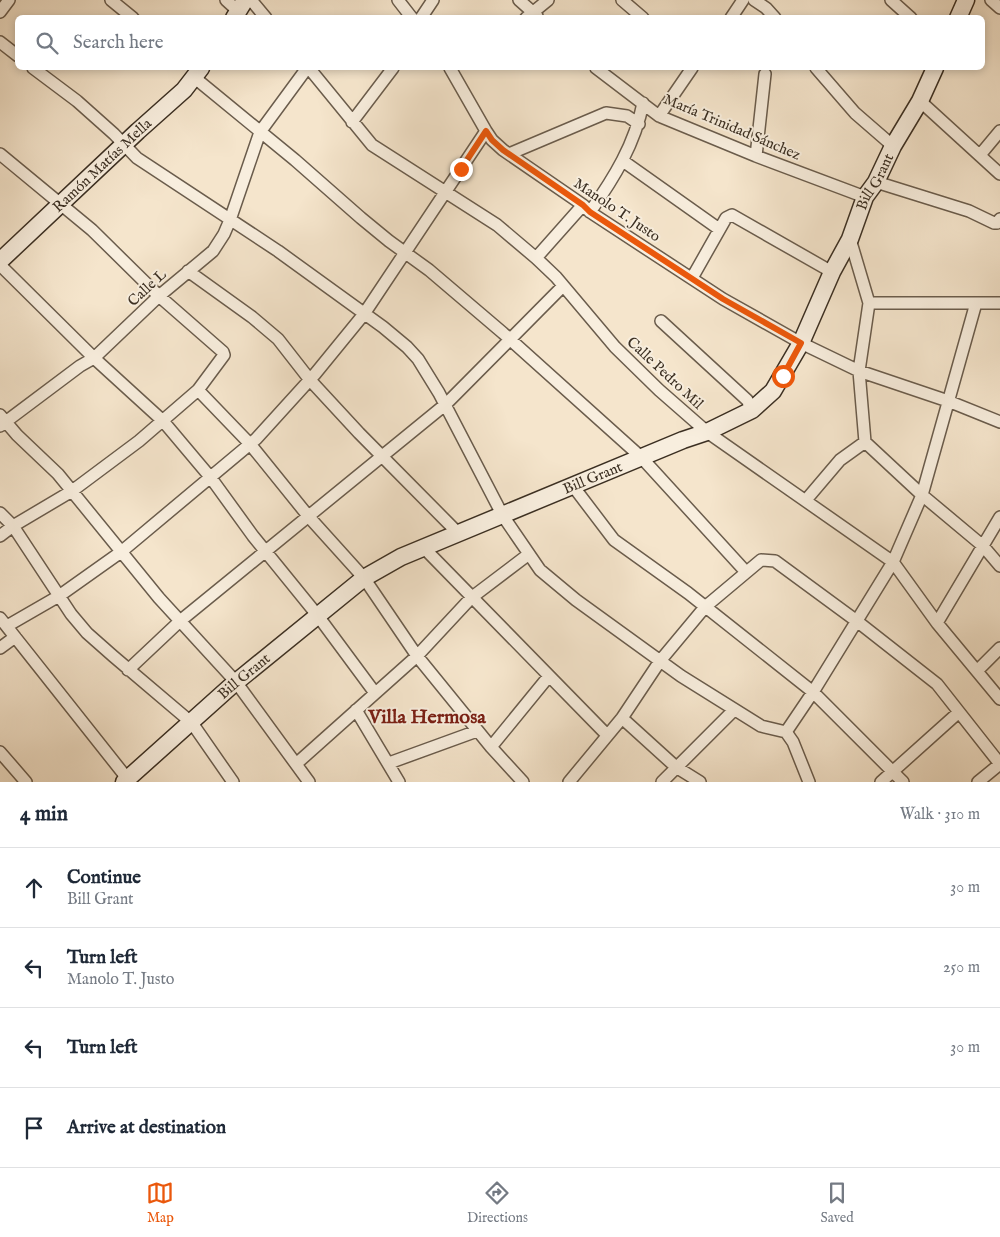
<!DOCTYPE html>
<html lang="en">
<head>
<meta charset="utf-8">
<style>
  :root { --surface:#fff; --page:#f6f6f7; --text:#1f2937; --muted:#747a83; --line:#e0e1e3; --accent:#ea580c }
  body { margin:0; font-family:"IM FELL English",serif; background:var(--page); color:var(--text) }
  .stop { position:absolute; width:15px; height:15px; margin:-11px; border:4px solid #ea580c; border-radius:50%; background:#fff }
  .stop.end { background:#ea580c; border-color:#fff; box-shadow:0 1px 5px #0008 }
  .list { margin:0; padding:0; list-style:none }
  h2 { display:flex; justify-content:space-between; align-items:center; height:65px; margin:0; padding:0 20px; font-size:21px }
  h2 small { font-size:16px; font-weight:400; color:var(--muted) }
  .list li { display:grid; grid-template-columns:32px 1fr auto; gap:15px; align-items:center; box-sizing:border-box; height:80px; padding:0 20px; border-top:1px solid var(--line) }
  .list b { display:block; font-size:19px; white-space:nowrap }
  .list p { margin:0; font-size:16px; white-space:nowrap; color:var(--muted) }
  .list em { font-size:16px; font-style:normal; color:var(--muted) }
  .icon { flex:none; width:28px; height:28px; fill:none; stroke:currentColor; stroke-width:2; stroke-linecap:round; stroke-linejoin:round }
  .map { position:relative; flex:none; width:1000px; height:782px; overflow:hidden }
  .search { position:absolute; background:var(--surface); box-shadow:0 2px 8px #0003; left:15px; right:15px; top:15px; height:55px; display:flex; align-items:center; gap:12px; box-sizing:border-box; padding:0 18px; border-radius:8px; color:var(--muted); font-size:19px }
  .sheet { height:385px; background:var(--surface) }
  nav { display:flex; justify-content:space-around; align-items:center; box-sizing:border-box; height:70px; border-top:1px solid var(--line); background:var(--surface); font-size:14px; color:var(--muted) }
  nav a { display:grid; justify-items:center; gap:2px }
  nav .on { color:var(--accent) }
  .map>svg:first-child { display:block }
</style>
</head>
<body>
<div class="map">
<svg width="1000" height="782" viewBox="0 0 1000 782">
  <rect width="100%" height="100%" fill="#f5e5cc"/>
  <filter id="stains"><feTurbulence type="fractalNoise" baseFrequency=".004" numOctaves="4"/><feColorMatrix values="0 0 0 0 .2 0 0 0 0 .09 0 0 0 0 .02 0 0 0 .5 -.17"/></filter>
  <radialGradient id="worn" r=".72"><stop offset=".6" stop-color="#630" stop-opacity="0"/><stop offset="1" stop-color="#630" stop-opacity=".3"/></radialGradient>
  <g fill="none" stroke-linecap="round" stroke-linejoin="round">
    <g stroke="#6a5c4c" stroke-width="14">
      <path id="street" d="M111,0L133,18
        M226,0L238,11
        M251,0L266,18
        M398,0L412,18
        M519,0L537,16
        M622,0L643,18
        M754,0L766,8L775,18
        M891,0L911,18
        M991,0L1000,8
        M0,12L9,0
        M421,18L433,0
        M526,18L548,0
        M731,18L743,0
        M0,42L18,56
        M33,68L77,101L114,134L137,158L278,251L383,327L407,347L418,359L439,393L503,516L540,570L576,600L681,676L761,726L786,732L793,742L809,782
        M309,68L372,145L497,225L536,258L556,277L615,347L659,390L707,432L893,562L937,623L1000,699
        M450,68L486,131L492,140L503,150L583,205L590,212L723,299L801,343L859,371L948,401L1000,422
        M596,68L659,116L756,156L865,197
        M816,68L855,113L893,146
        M195,78L295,160L361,218L389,241L429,270L503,333L641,457L746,572
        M920,101L1000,174
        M659,116L692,68
        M352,122L393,68
        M0,154L92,230L159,296L223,352L224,355L198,390L139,441L72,491L13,526L0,536
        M509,154L606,113L627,116L639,124
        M980,155L1000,131
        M756,156L765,74
        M623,161L719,229
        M876,182L969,211L994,223H997L1000,219
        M590,212C614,178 635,144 643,103
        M850,239L869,303L859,371L865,442L922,495L983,546L1000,566
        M536,258L583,205
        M0,265L94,358L163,421L211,478L253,536L318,616L375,693
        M188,271L252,317L278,339L310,380L359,433L459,534
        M692,278L726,218L732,215L832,272
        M869,303H1000
        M661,321L747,400L752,409
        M198,390L250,444L309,517L364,578L417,656L491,747L523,782
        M0,415L17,435L58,474L159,598L236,682L309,782
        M0,426L80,366L94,358L159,296L213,251L224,234L230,220L260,132L307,68
        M573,486L614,540L688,593L813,692L903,782
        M806,500L840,460L865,442
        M0,513L13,526L71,614L87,633L113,656L192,723L233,782
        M424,548L607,735
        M0,618L130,782
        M937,623L1000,517
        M7,626L59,596L121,552L256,439L315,374L364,314L486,131
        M0,648L15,637
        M128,670L180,621L446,404L563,286
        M977,671L1000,648
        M356,710L399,782
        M622,718L676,767L700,782
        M786,732L813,692L893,562L922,495L976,303
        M491,747L549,676
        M0,752L26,782
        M389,763L477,731
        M296,764L417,656L471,598L529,554
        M569,782L622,718L660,661L705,607L761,560L775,561L858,622L937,684L1000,764
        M662,782L734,710
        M881,782L959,712
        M978,782L1000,764"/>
    </g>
    <g stroke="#3b2f22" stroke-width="19">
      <g id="secondary">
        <path d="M234,18L245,0"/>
        <path d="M958,18L966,0"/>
        <path id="s1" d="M0,261L138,131L184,90L201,68"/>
        <path id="s2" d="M124,782L230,687L364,578L401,557L683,440L707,432L752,410L773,391L801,343L832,272L850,239L865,197L876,182L893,146L920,101L935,68"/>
      </g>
    </g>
    <use href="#street" stroke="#f8eede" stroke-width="11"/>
    <use href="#secondary" stroke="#f8eede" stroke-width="16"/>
  </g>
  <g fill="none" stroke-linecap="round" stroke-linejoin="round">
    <path stroke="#ea580c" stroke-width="6" d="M461,169L486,131L492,140L503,150L583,205L590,212L723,299L801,343L783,376"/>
  </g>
  <g text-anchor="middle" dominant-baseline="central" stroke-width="4" stroke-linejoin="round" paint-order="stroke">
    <g font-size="15" fill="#3b2f22" stroke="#f8eede">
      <text transform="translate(732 127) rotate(23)">María Trinidad Sánchez</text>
      <text stroke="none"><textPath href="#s1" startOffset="140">Ramón Matías Mella</textPath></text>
      <text stroke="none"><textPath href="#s2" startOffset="1000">Bill Grant</textPath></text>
      <text transform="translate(617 210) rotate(34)">Manolo T. Justo</text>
      <text transform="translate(147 288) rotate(-43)">Calle L</text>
      <text transform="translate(665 373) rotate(43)">Calle Pedro Mil</text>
      <text stroke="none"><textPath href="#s2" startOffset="565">Bill Grant</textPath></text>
      <text stroke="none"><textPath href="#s2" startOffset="160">Bill Grant</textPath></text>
    </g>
    <g font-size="20" font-weight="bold" fill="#7a1f14" stroke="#f8eede">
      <text x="427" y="717">Villa Hermosa</text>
    </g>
  </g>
  <rect width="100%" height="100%" filter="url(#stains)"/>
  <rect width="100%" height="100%" fill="url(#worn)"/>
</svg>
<div class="stop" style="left:783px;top:376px"></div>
<div class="stop end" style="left:461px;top:169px"></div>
<div class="search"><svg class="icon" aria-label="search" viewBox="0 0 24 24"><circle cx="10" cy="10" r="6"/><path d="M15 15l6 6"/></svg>Search here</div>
</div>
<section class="sheet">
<h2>4 min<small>Walk · 310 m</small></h2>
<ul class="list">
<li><svg class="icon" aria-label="ahead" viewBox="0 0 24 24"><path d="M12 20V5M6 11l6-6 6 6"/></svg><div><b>Continue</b><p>Bill Grant</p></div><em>30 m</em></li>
<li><svg class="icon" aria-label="left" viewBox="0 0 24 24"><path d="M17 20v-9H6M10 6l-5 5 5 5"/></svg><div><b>Turn left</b><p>Manolo T. Justo</p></div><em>250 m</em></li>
<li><svg class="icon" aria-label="left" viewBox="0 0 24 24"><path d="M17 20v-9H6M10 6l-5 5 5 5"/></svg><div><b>Turn left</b></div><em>30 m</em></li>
<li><svg class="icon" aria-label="arrive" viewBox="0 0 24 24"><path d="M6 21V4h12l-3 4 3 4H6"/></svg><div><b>Arrive at destination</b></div></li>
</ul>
</section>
<nav>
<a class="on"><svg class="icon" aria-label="map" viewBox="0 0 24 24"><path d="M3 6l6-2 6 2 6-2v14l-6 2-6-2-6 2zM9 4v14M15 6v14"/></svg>Map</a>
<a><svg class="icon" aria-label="directions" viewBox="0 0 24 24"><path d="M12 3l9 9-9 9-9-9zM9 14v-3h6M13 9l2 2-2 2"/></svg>Directions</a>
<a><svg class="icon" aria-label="saved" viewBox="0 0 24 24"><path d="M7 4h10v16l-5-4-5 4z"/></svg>Saved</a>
</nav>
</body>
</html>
